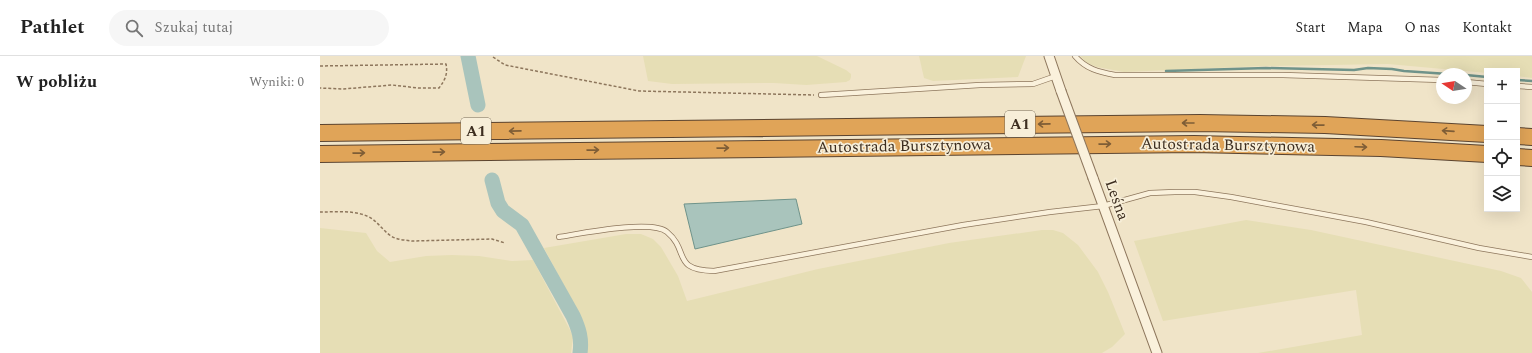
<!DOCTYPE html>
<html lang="pl">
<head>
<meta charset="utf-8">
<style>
  :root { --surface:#fff; --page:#f6f6f6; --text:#222; --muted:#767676; --line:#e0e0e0 }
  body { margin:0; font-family:Spectral,serif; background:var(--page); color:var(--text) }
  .controls { position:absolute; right:12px; top:12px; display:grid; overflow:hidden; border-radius:0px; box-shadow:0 4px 16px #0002 }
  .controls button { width:36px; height:36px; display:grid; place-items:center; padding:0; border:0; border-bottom:1px solid var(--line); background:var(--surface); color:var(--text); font:20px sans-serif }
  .compass { position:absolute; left:1116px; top:12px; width:36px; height:36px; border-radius:50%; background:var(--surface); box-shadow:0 4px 16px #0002; rotate:282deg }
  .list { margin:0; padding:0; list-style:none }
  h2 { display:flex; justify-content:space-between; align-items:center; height:52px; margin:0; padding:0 16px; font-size:17px }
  h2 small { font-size:13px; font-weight:400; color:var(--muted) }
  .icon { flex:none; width:22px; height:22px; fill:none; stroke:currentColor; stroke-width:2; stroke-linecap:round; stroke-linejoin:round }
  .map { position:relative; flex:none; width:1212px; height:297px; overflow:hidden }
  header { display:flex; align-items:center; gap:24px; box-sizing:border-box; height:56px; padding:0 20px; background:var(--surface); border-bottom:1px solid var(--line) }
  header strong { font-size:19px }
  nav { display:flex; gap:22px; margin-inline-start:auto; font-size:14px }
  .search { width:280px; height:36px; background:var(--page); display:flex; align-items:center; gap:10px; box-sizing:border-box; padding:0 14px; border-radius:22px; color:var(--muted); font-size:15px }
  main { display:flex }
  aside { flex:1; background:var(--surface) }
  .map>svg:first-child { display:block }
</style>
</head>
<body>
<header>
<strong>Pathlet</strong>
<div class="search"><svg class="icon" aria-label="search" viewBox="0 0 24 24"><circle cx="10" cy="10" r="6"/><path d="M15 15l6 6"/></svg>Szukaj tutaj</div>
<nav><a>Start</a><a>Mapa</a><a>O nas</a><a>Kontakt</a></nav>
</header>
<main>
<aside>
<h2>W pobliżu<small>Wyniki: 0</small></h2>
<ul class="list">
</ul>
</aside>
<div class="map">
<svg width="1212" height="297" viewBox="0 0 1212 297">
  <rect width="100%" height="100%" fill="#f0e4c8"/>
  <path fill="#e6deb5" d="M323,0H497L526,14L531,18V21L530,24L526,26L486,29L454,27L352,28L328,25Z
    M599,0H706L698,21L613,25L604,22Z
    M760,0H1212V22L1197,20V15H1167V17L1068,8L944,10L804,16L777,11L767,7Z
    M926,164L991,174L1181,215L1201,222L1212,236V297H938L1042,279L1036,234L843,265L814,185Z
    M0,172L46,177L57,195L70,206L106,200L132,199L159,200L192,205L213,204L250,274L253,281L251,297H0Z
    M722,174H733L743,177L758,189L778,216L788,236L805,278L792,291L782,297H266V280L263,265L224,192L306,178H321L333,183L341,191L358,220L367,245L498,213L629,187Z"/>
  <path fill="#a9c4bc" stroke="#6f938a" d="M476,143L482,168L375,193L364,148Z"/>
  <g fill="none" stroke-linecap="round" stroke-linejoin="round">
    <path stroke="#6f938a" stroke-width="2.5" d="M846,15L946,12L1034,14L1048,12L1072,13L1084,15L1128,18
      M1146,19L1167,21
      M1197,24L1212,25"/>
    <path stroke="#a9c4bc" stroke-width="15" d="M148,0L158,49
      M172,124L178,147L183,155L202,169L253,260C259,273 262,283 260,297"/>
    <g stroke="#8d765c" stroke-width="6">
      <path id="lane" d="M755,0C766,13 779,16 795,19H963L1122,24
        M1146,26L1167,28
        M1197,30L1212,31
        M501,39L660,29L713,28L736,20
        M239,181C259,178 332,163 347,176C370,195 351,214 394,215L643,169L730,156L783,150L830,137L855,136H875L911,141L1046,166L1159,192L1212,201"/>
    </g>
    <g stroke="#8d765c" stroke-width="11">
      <path id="street" d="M729,0L741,35
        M773,122L837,297"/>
    </g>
    <g stroke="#5b4430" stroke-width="18">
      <path id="highway" d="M0,77L880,67L1005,69L1167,78
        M1197,80L1212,81
        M0,98L874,88L1061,92L1167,98
        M1197,101L1212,102"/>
    </g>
    <path stroke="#8d765c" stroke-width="1.5" stroke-dasharray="3 2" stroke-linecap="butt" d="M173,1L185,9L319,35L494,39
      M0,10L126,8C128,18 125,24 119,32H98L72,29L23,33L0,32
      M0,156C15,156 33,154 47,160C57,164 62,174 71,180C77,184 85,184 92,185L172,183L185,187"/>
    <use href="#lane" stroke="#faf1dc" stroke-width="4.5"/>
    <use href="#street" stroke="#faf1dc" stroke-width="9"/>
    <use href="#highway" stroke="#e0a458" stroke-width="16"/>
    <g stroke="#8d765c" stroke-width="11" stroke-linecap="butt">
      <path id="street-bridge" d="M741,35L773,122"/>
    </g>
    <use href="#street-bridge" stroke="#faf1dc" stroke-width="9"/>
  </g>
  <defs><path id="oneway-shaft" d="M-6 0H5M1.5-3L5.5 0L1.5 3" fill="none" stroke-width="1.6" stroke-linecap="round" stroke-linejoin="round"/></defs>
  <g stroke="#7e5d36">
    <use href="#oneway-shaft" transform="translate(868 67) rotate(180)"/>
    <use href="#oneway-shaft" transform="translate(724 68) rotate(179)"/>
    <use href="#oneway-shaft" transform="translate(998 69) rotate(-179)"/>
    <use href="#oneway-shaft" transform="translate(195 75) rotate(179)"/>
    <use href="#oneway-shaft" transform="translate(1128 75) rotate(-176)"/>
    <use href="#oneway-shaft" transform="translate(785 88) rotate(-1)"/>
    <use href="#oneway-shaft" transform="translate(1041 91) rotate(2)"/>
    <use href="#oneway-shaft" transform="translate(403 92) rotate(-1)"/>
    <use href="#oneway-shaft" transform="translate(273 94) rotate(-1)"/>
    <use href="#oneway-shaft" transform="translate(119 96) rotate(-1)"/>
    <use href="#oneway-shaft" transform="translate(39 97) rotate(-1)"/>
  </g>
  <g text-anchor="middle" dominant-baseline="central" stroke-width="3.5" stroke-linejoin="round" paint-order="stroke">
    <g fill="#f7eed8" stroke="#756857" stroke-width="1">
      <rect x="685" y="55" width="30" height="26" rx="3"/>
      <rect x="141" y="62" width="30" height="26" rx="3"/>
    </g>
    <g font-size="15" font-weight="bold" fill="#3d2e20">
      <text x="700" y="68">A1</text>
      <text x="156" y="75">A1</text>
    </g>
    <g font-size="16" fill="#3d2e20" stroke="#f7eed8">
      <text transform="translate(908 89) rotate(1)">Autostrada Bursztynowa</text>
      <text transform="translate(584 90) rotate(-1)">Autostrada Bursztynowa</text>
      <text transform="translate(797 144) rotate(70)">Leśna</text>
    </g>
  </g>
</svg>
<div class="controls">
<button>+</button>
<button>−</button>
<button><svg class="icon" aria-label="locate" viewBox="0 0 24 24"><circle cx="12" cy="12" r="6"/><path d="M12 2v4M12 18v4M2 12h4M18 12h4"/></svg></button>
<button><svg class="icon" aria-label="layers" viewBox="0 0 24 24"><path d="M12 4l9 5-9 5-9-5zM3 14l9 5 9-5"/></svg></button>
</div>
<svg class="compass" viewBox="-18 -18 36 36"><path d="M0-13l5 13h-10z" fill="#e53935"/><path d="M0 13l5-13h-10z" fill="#767676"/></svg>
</div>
</main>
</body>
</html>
